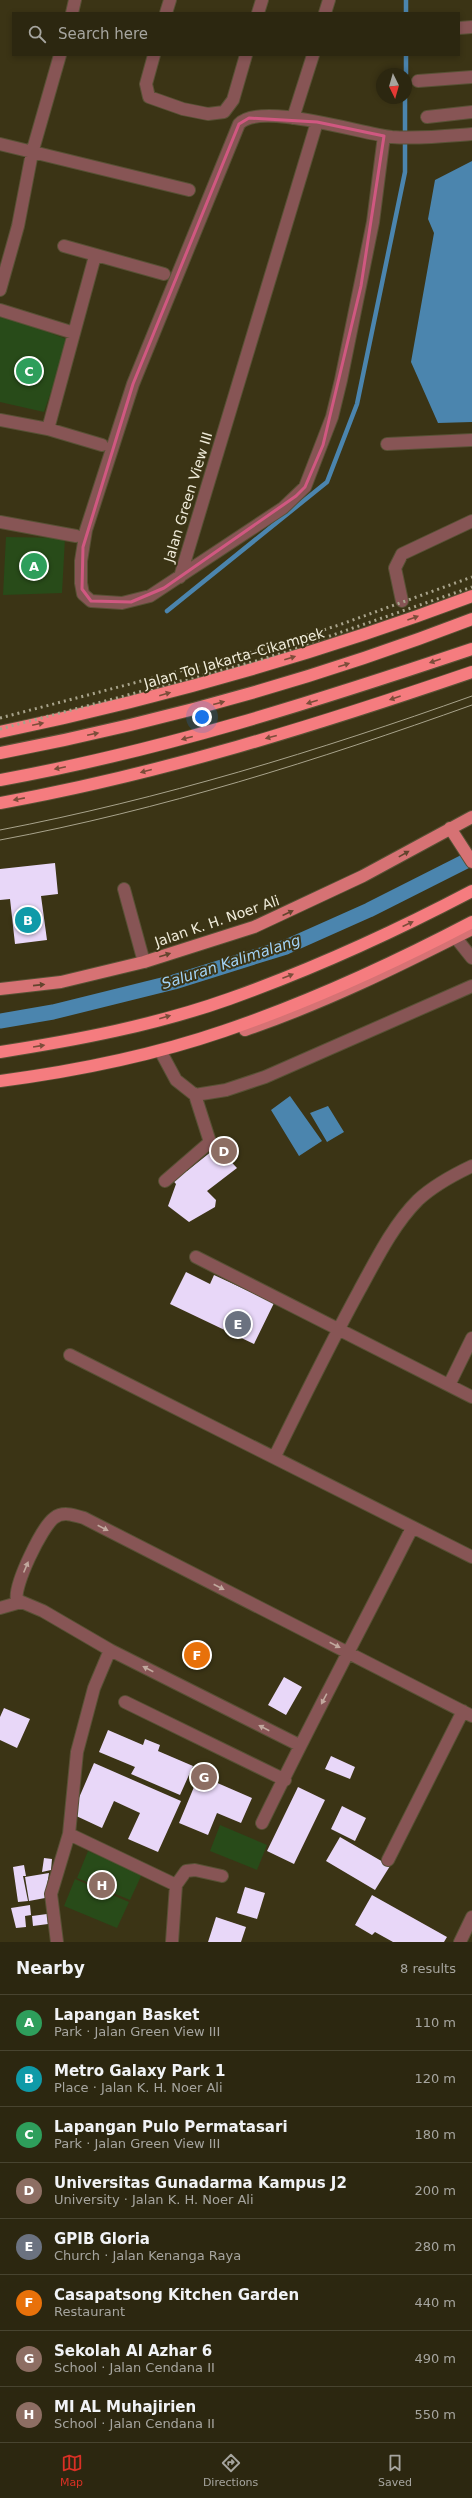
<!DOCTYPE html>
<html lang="en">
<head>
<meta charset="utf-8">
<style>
  :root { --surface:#2c2710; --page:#38331e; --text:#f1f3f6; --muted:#a6a59f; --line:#484430; --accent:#d93025 }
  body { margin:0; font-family:"DejaVu Sans",sans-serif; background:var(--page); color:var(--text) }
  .compass { position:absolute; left:376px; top:68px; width:36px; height:36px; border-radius:50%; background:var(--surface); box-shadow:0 2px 6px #0003; rotate:175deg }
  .you { position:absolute; left:202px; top:717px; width:14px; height:14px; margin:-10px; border:3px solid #fff; border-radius:50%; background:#1a73e8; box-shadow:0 0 0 6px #1a73e833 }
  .badge { display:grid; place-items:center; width:26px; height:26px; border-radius:50%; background:var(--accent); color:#fff; font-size:13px; font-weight:700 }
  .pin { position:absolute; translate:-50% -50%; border:2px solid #fff; box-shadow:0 1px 4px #0006 }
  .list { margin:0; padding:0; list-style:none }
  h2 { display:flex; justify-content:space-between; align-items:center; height:52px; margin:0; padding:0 16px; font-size:17px }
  h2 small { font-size:13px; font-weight:400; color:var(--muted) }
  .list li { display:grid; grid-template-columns:26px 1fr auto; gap:12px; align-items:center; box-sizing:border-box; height:56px; padding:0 16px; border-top:1px solid var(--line) }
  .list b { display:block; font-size:15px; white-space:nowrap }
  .list p { margin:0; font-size:13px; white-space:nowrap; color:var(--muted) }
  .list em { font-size:13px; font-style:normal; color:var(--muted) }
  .icon { flex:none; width:22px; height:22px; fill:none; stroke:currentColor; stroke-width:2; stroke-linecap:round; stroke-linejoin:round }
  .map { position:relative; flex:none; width:472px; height:1942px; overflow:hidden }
  .search { position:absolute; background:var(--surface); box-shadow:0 2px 6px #0003; left:12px; right:12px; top:12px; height:44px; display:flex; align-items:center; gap:10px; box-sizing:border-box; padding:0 14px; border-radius:0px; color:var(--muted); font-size:15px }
  .sheet { height:500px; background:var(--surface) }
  nav { display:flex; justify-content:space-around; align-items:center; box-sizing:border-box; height:56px; border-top:1px solid var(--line); background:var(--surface); font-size:11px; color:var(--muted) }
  nav a { display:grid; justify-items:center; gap:2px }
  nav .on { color:var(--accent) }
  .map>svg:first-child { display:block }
</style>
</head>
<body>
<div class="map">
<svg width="472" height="1942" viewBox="0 0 472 1942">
  <rect width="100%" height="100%" fill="#3b3415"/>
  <path fill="#284b19" d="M0,314L69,340L44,412L0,402Z
    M6,537L65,538L62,593L3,595Z
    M220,1825L267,1845L257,1870L210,1851Z
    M88,1851L142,1874L130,1900L77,1878Z
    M75,1879L129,1902L117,1928L64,1906Z"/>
  <path fill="#4b85ae" d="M472,161V422L438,423L411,362L434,233L428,219L435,180Z
    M290,1096L322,1141L299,1156L271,1110Z
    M328,1106L344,1132L327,1142L310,1113Z"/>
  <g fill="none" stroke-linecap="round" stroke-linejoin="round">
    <path stroke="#4b85ae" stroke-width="4.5" d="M406,13V0
      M406,74V55
      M167,611L327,482L357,404L405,172V98"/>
    <path stroke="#4b85ae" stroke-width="15" d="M0,1021L53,1012L174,982L286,947L369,910L472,858"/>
  </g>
  <path fill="#e8d7f8" d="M55,863L58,894L41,896L47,940L15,944L10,899L0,900V869Z
    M217,1147L237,1168L207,1191L216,1200L215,1207L189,1222L168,1206L176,1184L167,1174L178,1165L187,1171Z
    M186,1272L210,1284L214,1275L274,1303L254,1344L170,1304Z
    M284,1677L302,1687L286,1715L268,1705Z
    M4,1708L30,1719L17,1748L0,1740V1717Z
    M108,1730L143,1745L145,1739L160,1745L158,1751L193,1766L180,1795L131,1774L135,1767L99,1752Z
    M331,1756L355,1767L350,1779L325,1769Z
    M94,1763L181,1801L158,1852L128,1839L140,1813L114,1801L102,1828L72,1814Z
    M199,1775L252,1798L241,1823L217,1813L208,1835L179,1823Z
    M298,1787L325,1800L294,1864L267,1851Z
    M342,1806L366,1818L355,1841L331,1829Z
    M340,1837L390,1866L375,1890L326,1861Z
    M44,1858L52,1859L51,1870L42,1872Z
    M24,1865L26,1876H23L28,1901L18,1902L13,1867Z
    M49,1873L45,1898L29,1901L25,1877Z
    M245,1887L265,1893L257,1919L237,1913Z
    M372,1895L447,1937L444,1942H393L375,1932L372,1935L355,1925Z
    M30,1905L31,1915L25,1916L26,1927L16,1928L11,1908Z
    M47,1914L48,1924L33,1926L32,1916Z
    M216,1917L246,1927L241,1942H208Z"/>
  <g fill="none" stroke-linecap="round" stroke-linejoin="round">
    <g stroke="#585135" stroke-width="14">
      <path id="minor" d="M72,13L75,0
        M166,13L170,0
        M258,13L262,0
        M325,13L329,0
        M459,28L472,27
        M154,55L146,84L149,97L183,109L208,114L224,112L233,100L246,55
        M418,81L472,77
        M427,117L472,112
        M293,118L313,55
        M384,136L373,222L341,380L332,417L305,487L283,508L150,596L122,603L91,601L83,594L81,583V561L86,530L133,384L239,124C260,101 362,134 392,137C419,139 446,136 472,134
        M0,144L189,190
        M64,246L164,274
        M0,290L18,226L32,153L60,55
        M0,310L74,333
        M0,420L48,429L102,445
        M48,429L95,256
        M387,444L472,440
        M0,522L76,536
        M180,577L317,122
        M402,601L395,568L402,554L472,521
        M124,889L144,962
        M456,938L472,958
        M162,1054L176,1080L195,1095L226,1090L265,1077L472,986
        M165,1181L210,1142L195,1095
        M196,1257L472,1397
        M70,1355L472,1557
        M449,1385L472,1338
        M275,1456C302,1401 329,1346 359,1291C376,1260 393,1225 418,1200C434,1185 453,1175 472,1166
        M0,1608L21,1602
        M110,1650L94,1688L77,1752L69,1834L176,1885
        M125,1702L285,1780
        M299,1745L110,1650L43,1611L17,1600C13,1586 42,1527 54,1518C63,1511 74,1515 84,1518L472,1716
        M262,1823C310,1724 362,1627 412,1528
        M388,1860L463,1711
        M57,1942L51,1894L69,1834
        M172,1942L176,1885L186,1871L195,1870L222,1876
        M460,1942L472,1917"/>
    </g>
    <g stroke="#585135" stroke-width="14">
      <path id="major" d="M450,828L472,862
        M0,989L61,982L144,962L254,927L363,876L472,817
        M245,1030C324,1003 397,967 472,929"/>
    </g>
    <g stroke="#585135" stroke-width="14">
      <path id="highway" d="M0,732C161,698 318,654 472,596
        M0,753C161,722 319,678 472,619
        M0,780C161,751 317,701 472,649
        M0,803C161,774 317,725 472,672
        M0,1052C77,1040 156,1025 229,999C313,969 394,932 472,891
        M0,1081C76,1071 151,1056 224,1031C309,1002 392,964 472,922"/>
    </g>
    <use href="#minor" stroke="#875555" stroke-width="12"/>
    <use href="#major" stroke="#d67274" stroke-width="12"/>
    <use href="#highway" stroke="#f57c7f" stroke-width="12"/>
    <path stroke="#a8a38b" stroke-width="1" d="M0,830C161,799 318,751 472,696
      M0,840C161,810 318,760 472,705"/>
    <path stroke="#a8a38b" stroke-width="3" stroke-dasharray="2 4" stroke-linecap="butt" d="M0,718L260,650L339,625L472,577
      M0,729L263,659L472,587"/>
  </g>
  <defs><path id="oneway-solid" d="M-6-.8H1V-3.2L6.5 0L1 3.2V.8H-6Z"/></defs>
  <g fill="#7c4d3a">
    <use href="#oneway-solid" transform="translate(413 618) rotate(-20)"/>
    <use href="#oneway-solid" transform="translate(290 658) rotate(-17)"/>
    <use href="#oneway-solid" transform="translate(435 661) rotate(161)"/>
    <use href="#oneway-solid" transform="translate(344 665) rotate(-17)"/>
    <use href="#oneway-solid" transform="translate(165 694) rotate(-16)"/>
    <use href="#oneway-solid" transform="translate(395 698) rotate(161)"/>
    <use href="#oneway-solid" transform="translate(312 702) rotate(163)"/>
    <use href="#oneway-solid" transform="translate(219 703) rotate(-15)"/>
    <use href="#oneway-solid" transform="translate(38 724) rotate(-12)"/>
    <use href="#oneway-solid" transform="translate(93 734) rotate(-12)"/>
    <use href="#oneway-solid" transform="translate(271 737) rotate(165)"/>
    <use href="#oneway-solid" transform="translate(187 738) rotate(165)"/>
    <use href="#oneway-solid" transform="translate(60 768) rotate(168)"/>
    <use href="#oneway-solid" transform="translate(146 771) rotate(165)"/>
    <use href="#oneway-solid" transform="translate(19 799) rotate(169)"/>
    <use href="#oneway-solid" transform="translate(408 924) rotate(-25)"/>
    <use href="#oneway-solid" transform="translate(288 976) rotate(-21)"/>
    <use href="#oneway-solid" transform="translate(165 1017) rotate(-16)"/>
    <use href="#oneway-solid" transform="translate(39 1046) rotate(-9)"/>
  </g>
  <g fill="#62442d">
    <use href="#oneway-solid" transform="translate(404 854) rotate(-29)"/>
    <use href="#oneway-solid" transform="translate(288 913) rotate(-25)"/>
    <use href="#oneway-solid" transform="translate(165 955) rotate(-17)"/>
    <use href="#oneway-solid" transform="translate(39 985) rotate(-6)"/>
  </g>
  <g fill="#c1a89e">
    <use href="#oneway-solid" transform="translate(103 1528) rotate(27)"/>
    <use href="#oneway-solid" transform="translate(26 1567) rotate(-67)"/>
    <use href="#oneway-solid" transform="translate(219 1587) rotate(27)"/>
    <use href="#oneway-solid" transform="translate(335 1645) rotate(27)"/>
    <use href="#oneway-solid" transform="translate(148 1669) rotate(-153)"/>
    <use href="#oneway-solid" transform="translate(324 1699) rotate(118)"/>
    <use href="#oneway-solid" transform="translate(264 1728) rotate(-153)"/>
  </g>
  <path fill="none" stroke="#d05881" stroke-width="3" stroke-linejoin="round" d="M249,118L317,122L384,136L361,286L323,445L305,487L296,496L164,588L131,602L91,601L82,589L83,547L133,384L239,124Z"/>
  <g text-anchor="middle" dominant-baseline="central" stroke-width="4" stroke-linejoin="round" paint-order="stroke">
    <g font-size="14" fill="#f0ecda" stroke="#3b3415">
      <text transform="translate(188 497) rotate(-73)">Jalan Green View III</text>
      <text transform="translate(234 658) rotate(-16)">Jalan Tol Jakarta–Cikampek</text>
      <text transform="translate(217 921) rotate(-19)">Jalan K. H. Noer Ali</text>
    </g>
    <g font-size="15" font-style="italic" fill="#a2d2f5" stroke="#3b3415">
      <text transform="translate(231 962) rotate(-18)">Saluran Kalimalang</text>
    </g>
  </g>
</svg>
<svg class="compass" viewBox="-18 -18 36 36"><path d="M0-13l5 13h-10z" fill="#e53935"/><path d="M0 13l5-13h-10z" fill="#a6a59f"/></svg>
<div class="you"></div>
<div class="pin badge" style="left:34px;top:566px;background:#2e9e5b">A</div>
<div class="pin badge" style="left:28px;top:920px;background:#0f9aa8">B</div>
<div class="pin badge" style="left:29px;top:371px;background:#2e9e5b">C</div>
<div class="pin badge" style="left:224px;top:1151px;background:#8d6e63">D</div>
<div class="pin badge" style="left:238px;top:1324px;background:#6b7280">E</div>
<div class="pin badge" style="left:197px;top:1655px;background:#e8710a">F</div>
<div class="pin badge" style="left:204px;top:1777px;background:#8d6e63">G</div>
<div class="pin badge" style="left:102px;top:1885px;background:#8d6e63">H</div>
<div class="search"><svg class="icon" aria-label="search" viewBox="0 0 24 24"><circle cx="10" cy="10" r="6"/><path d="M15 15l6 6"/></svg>Search here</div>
</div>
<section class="sheet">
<h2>Nearby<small>8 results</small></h2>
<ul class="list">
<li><span class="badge" style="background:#2e9e5b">A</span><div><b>Lapangan Basket</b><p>Park · Jalan Green View III</p></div><em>110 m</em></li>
<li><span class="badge" style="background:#0f9aa8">B</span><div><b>Metro Galaxy Park 1</b><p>Place · Jalan K. H. Noer Ali</p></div><em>120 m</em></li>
<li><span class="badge" style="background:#2e9e5b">C</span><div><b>Lapangan Pulo Permatasari</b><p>Park · Jalan Green View III</p></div><em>180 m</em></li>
<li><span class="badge" style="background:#8d6e63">D</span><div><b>Universitas Gunadarma Kampus J2</b><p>University · Jalan K. H. Noer Ali</p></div><em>200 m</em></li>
<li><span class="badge" style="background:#6b7280">E</span><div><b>GPIB Gloria</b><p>Church · Jalan Kenanga Raya</p></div><em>280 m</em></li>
<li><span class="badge" style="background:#e8710a">F</span><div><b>Casapatsong Kitchen Garden</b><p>Restaurant</p></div><em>440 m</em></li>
<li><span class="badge" style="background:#8d6e63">G</span><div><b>Sekolah Al Azhar 6</b><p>School · Jalan Cendana II</p></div><em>490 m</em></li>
<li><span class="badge" style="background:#8d6e63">H</span><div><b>MI AL Muhajirien</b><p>School · Jalan Cendana II</p></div><em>550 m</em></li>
</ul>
</section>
<nav>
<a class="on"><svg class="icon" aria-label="map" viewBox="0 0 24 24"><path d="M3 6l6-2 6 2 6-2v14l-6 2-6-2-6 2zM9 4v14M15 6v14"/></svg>Map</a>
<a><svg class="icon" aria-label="directions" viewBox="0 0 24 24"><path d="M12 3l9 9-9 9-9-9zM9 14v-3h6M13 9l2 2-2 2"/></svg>Directions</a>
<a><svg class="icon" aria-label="saved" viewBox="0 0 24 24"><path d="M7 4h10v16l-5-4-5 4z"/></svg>Saved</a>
</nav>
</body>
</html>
